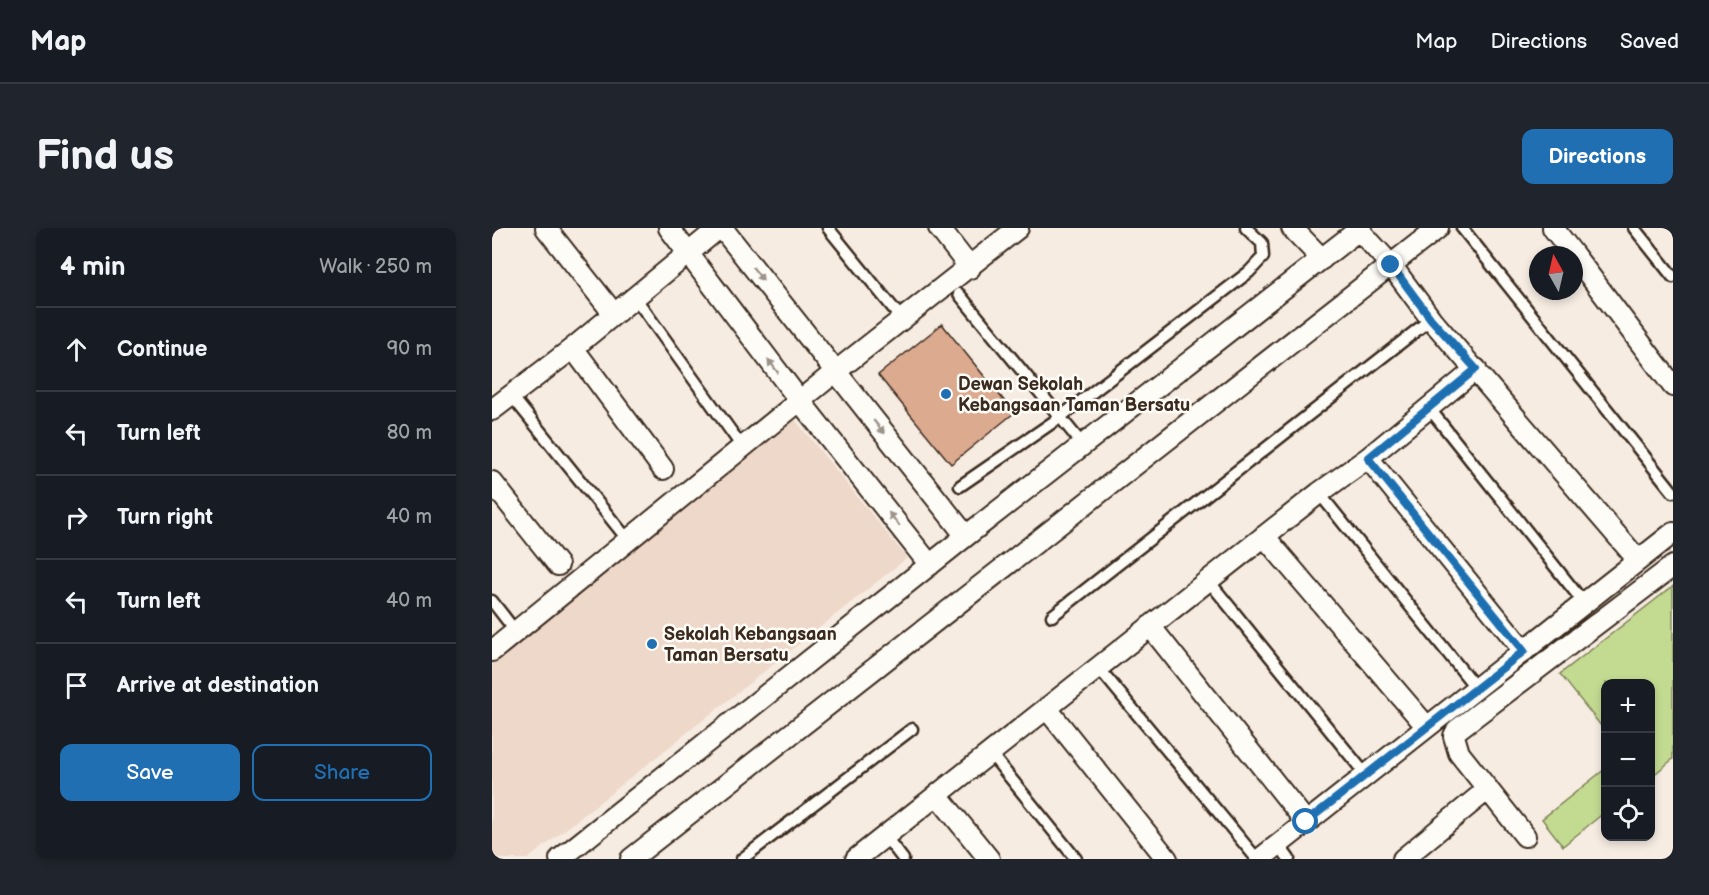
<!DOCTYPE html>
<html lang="en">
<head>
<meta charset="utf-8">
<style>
  :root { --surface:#171b24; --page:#20242c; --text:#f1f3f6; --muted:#9ea1a6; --line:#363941; --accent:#1f6fb2 }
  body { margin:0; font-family:"Balsamiq Sans",sans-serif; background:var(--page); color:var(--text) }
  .controls { position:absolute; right:18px; bottom:18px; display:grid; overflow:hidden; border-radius:12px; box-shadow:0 3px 9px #0003 }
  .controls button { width:54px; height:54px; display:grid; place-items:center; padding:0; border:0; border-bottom:2px solid var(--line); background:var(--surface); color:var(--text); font:30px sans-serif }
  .compass { position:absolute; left:1037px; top:18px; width:54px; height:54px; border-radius:50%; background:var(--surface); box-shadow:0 3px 9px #0003; rotate:352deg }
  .stop { position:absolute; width:18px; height:18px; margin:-14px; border:4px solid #1f6fb2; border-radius:50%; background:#fff }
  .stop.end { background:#1f6fb2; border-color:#fff; box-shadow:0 2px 6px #0008 }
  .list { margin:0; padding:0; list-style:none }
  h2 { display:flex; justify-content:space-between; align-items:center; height:78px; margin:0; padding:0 24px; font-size:26px }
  h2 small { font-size:20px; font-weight:400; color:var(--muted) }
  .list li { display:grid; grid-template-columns:39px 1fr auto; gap:18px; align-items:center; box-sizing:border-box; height:84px; padding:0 24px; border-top:2px solid var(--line) }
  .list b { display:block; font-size:22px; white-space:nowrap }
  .list em { font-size:20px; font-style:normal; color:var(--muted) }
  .actions { display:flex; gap:12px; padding:18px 24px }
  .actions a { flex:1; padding:14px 0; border:2px solid var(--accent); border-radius:12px; text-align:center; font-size:21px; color:var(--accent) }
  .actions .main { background:var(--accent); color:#fff }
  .icon { flex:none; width:33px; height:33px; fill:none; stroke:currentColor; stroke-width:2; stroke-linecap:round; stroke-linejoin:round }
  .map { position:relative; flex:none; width:1181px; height:631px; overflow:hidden; border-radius:12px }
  header { display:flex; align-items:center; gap:36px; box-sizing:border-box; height:84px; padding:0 30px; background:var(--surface); border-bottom:2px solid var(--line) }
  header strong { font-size:28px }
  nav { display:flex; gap:33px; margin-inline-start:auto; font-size:21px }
  .intro { display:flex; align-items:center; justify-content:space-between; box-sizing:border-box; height:144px; padding:0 36px }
  h1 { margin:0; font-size:42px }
  .button { padding:15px 27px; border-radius:12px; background:var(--accent); color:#fff; font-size:21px; font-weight:700 }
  main { display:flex; gap:36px; padding:0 36px }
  aside { flex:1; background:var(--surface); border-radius:12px; box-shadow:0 3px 9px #0003 }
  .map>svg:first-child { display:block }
</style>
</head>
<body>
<header>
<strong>Map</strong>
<nav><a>Map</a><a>Directions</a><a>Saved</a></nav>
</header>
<div class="intro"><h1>Find us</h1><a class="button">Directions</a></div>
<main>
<aside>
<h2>4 min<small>Walk · 250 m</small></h2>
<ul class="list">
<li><svg class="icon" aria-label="ahead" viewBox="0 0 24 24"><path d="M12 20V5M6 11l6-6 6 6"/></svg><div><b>Continue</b></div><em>90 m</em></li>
<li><svg class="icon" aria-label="left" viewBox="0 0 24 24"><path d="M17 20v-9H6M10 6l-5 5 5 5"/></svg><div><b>Turn left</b></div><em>80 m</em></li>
<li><svg class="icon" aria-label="right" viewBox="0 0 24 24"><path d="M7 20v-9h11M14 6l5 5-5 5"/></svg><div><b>Turn right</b></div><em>40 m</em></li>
<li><svg class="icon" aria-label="left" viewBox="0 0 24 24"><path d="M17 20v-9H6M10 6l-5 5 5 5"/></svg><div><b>Turn left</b></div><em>40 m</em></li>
<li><svg class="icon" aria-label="arrive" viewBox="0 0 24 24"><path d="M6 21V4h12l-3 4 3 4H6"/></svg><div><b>Arrive at destination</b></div></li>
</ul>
<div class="actions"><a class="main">Save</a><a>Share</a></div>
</aside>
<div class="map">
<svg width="1181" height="631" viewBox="0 0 1181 631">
  <rect width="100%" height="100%" fill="#f6ece2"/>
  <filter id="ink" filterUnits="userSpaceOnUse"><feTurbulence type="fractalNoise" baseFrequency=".0167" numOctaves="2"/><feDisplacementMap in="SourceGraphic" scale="12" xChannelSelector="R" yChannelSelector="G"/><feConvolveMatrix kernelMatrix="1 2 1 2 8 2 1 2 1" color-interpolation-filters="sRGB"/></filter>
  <g filter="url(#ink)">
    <path fill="#eed8c9" d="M300,188L415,330L36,631H0V426Z"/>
    <path fill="#c3db91" stroke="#7f8258" stroke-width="1.5" d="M1181,358V531L1159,549L1158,455H1114L1113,503L1068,446Z
      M1113,541V584L1071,618L1050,591Z"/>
    <path fill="#dcaa8f" stroke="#3b2a1e" stroke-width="1.5" d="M450,96L522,185L459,236L386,147Z"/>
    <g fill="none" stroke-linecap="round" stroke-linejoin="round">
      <g stroke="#3b2a1e" stroke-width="15">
        <path id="service" d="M336,0L410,91
          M970,0L1181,264
          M1142,0L1181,49
          M467,66L591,217
          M142,68L251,220
          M19,167L136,312
          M937,180L1092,375
          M468,258L567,190L757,44L771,29L770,15L754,0
          M827,265L984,460
          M716,352L874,547
          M0,373L24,404
          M560,388L939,91
          M606,439L765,631
          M499,526L584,631
          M393,608L411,631
          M786,616L797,631
          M250,631L420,501"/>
      </g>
      <g stroke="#3b2a1e" stroke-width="24">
        <path id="minor" d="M54,0L122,86
          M177,0L308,173L438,337
          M230,0L474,308
          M447,0L478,40
          M800,0L830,31
          M1061,0L1082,27
          M867,2L899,37L939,91L1146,332
          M1082,27L1181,158
          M81,120L171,241
          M0,182L81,120L227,0
          M876,230L1032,423
          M0,254L66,337
          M772,308L935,499
          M658,398L814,594
          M0,423L343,144L526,0
          M556,482L675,631
          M446,568L497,631
          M1033,608L967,525L962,508L965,502L1181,338
          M68,631L474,308L869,0
          M139,631L946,0
          M364,631L827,265L876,230L984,141
          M768,631L1181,305
          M911,631L996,561"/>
      </g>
      <use href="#service" stroke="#fdfcf7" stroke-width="10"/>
      <use href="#minor" stroke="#fdfcf7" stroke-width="20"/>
    </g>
    <defs><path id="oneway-solid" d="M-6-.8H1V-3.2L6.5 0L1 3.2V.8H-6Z" transform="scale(1.5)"/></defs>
    <g fill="#9c938a">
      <use href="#oneway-solid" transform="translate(266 46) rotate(52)"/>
      <use href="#oneway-solid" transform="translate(281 138) rotate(-127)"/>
      <use href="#oneway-solid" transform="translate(387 199) rotate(51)"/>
      <use href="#oneway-solid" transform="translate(402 291) rotate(-129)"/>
    </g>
  </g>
  <g fill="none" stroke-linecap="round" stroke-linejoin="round" filter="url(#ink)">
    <path stroke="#1f6fb2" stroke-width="8" d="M814,594L1032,423L876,230L984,141L939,91L899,37"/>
  </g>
  <g fill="#1f6fb2" stroke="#fdfcf7" stroke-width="2">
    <circle cx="454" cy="166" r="6"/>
    <circle cx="160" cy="416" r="6"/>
  </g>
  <g text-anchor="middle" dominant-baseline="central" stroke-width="5" stroke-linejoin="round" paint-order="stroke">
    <g font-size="18" font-weight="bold" fill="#3b2a1e" stroke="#fdfcf7" text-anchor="start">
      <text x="466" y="156">Dewan Sekolah<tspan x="466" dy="21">Kebangsaan Taman Bersatu</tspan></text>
      <text x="172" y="406">Sekolah Kebangsaan<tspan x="172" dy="21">Taman Bersatu</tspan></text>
    </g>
  </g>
</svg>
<div class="controls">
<button>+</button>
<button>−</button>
<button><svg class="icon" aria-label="locate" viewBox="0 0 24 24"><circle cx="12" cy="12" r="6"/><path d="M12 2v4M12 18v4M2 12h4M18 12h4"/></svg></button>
</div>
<svg class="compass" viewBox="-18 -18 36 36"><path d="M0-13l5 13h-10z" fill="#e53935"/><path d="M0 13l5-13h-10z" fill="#9ea1a6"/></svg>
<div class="stop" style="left:814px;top:594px"></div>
<div class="stop end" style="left:899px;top:37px"></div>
</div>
</main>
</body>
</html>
